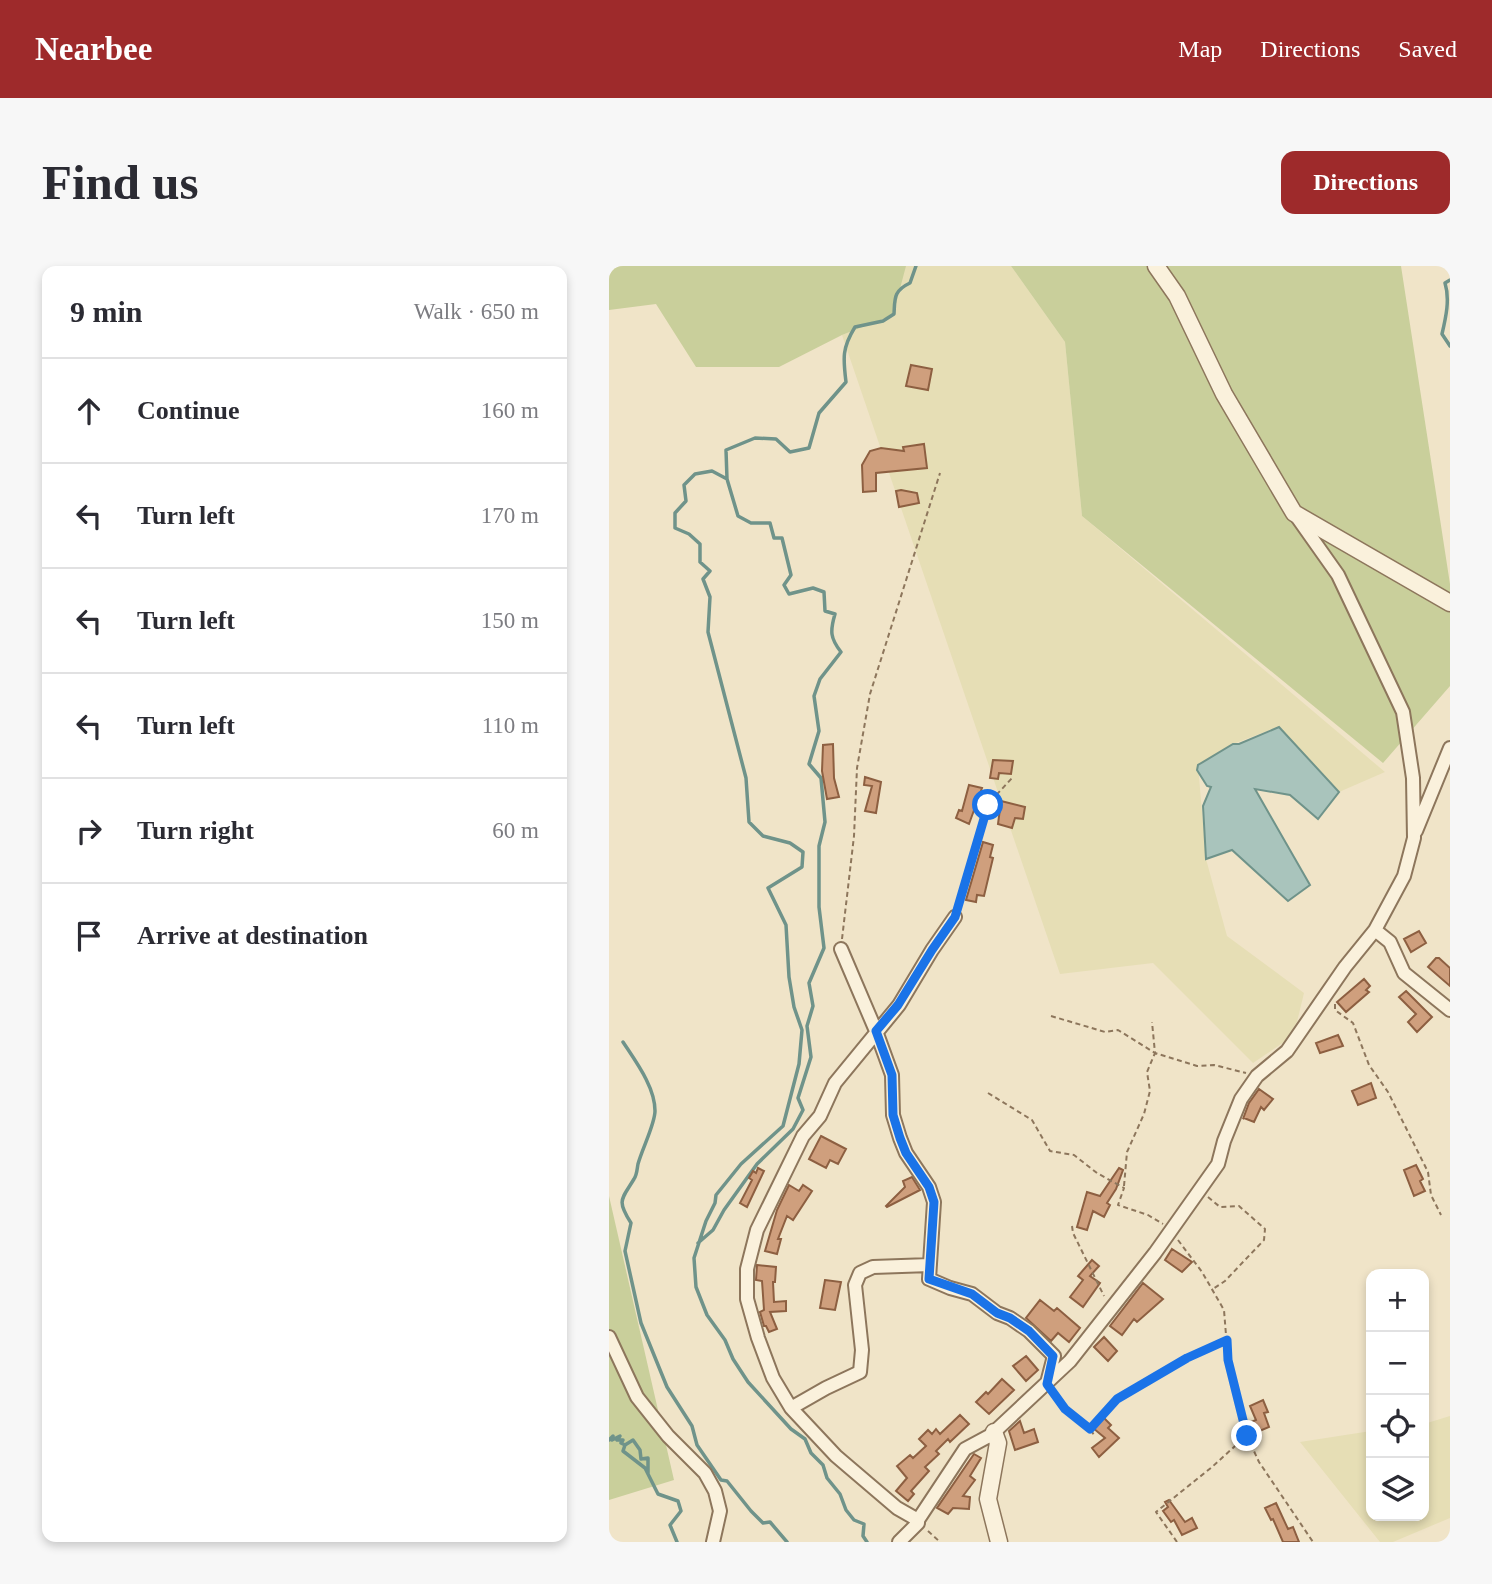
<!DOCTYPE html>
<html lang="en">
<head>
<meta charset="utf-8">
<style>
  :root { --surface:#fff; --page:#f7f7f7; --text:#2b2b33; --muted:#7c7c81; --line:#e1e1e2; --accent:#9e2a2b }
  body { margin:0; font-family:"Times New Roman",serif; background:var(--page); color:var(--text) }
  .controls { position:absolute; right:21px; bottom:21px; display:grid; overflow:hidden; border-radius:14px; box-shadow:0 4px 10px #0003 }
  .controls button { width:63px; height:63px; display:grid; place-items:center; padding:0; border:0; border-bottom:2px solid var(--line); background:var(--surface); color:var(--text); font:35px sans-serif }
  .stop { position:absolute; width:21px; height:21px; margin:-16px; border:5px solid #1a73e8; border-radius:50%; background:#fff }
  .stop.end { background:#1a73e8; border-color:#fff; box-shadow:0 2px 7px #0008 }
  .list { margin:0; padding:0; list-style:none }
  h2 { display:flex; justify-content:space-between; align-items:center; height:91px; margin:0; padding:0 28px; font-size:30px }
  h2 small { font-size:23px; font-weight:400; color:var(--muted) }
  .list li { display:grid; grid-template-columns:46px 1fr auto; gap:21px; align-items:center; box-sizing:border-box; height:105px; padding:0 28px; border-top:2px solid var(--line) }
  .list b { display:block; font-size:26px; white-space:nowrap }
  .list em { font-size:23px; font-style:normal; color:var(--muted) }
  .icon { flex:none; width:38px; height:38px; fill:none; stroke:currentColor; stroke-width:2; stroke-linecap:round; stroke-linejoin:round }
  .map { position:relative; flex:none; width:841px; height:1276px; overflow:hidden; border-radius:14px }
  header { display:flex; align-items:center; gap:42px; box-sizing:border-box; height:98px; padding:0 35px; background:var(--accent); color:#fff }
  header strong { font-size:33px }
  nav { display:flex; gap:38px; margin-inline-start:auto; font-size:24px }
  .intro { display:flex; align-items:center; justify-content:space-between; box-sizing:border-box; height:168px; padding:0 42px }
  h1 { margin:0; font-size:49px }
  .button { padding:18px 32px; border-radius:14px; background:var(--accent); color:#fff; font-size:24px; font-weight:700 }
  main { display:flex; gap:42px; padding:0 42px }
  aside { flex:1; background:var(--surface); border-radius:14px; box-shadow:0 4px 10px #0003 }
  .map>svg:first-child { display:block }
</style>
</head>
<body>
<header>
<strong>Nearbee</strong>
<nav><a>Map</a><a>Directions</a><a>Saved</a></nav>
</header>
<div class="intro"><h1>Find us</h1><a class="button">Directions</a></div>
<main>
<aside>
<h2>9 min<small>Walk · 650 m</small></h2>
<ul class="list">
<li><svg class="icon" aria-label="ahead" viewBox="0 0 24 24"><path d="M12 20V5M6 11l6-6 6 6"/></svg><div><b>Continue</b></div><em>160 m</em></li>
<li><svg class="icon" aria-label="left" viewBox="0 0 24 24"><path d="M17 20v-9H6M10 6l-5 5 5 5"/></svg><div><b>Turn left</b></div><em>170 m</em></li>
<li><svg class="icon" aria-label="left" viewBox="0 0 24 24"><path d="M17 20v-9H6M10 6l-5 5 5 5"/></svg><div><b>Turn left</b></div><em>150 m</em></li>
<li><svg class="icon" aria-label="left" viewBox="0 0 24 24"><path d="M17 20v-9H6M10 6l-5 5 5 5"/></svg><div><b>Turn left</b></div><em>110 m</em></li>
<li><svg class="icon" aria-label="right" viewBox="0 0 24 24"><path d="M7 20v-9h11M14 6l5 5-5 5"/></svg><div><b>Turn right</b></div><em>60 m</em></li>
<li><svg class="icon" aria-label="arrive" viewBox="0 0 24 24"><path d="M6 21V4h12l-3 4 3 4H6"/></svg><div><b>Arrive at destination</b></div></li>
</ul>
</aside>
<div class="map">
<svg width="841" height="1276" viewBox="0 0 841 1276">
  <rect width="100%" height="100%" fill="#f0e4c8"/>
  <path fill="#e6deb5" d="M296,0H402L456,76L473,250L776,506L730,526L669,461L624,478L589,499L597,593L618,670L695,727L688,756L675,776L644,797L544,697L451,708L233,69L284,49Z
    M841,1150V1252L784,1276H771L691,1176L762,1165V1250H815V1158Z"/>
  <path fill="#c9cf9b" d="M0,0H297L284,49L233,69L170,101H87L47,38L0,44Z
    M402,0H792L841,318V420L774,497L473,250L456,76Z
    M0,930L65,1214L0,1234Z"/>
  <path fill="#a9c4bc" stroke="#6f938a" stroke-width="2" d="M670,461L730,526L709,553L681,529L646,523L701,619L679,635L623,584L597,593L594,540L602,521L598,520L588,504L589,499L624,478H630Z"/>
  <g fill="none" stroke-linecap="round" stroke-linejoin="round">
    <path stroke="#6f938a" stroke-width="3.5" d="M841,14L836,17C841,33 837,51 833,68L841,80
      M14,776C27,796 46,821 46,845C46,858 33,883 29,898C28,903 28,909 25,913C13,933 7,934 22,957L16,985L32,1057L58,1121L83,1160L88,1179L112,1214L118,1215L142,1245L154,1257L161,1256L178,1276
      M89,977L104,964L115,944L148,898L184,863L194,844L189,832L202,791L198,760L204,740L200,717L215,682L210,641V580L216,556L212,512L200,498L210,465L205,430L211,413L232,386C221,372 221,365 226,348L216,345L215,326L204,322L180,328L175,319L182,309L173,272H165L161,257H142L129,250L118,213
      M0,1174L4,1170L3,1174L11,1170L8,1174H14L12,1177L16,1179L14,1185L36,1202L49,1228L69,1235L72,1245L61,1259L68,1276
      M16,1179L24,1174L31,1184L32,1193L39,1192V1208
      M258,1276L254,1270L255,1258L245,1254L237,1244L231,1228L218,1212L214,1199L202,1187L196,1173L182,1163L139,1116L124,1093L116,1074L98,1049L87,1021L85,992L97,955L106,937L107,929L132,898L174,860L190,798L193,764L185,741L180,711L177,659L159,622L193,601L194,586L181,577L154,570L140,556L137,512L99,366L101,331L94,313L101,305L91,296V278L80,268L66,262V247L77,235L75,219L86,208L103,205L118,213L117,184L146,172L167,173L181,186L200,182L210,147L237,116C234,92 233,82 246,61L274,55L285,48C286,33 284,25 301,17L307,0"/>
  </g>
  <path fill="#cf9f7d" stroke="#8d5f41" stroke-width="2" d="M302,99L323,103L319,124L297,120Z
    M315,178L318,202L267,207V225L254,226L253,199L261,185L272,182L295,185L294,181Z
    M292,224L308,227L310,237L290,241L287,225Z
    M224,478L225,512L230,531L218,533L213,505L214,479Z
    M384,494L404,495L402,508L390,507L389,513L381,512Z
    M256,511L272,516L267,547L256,545L263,520L255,519Z
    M360,519L373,522L360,558L347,552L350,544L353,545Z
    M392,535L416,541L414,553L406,552L403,562L389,558Z
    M374,576L384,579L381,591L384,592L375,630L368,629L367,636L357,634Z
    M810,665L817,677L802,686L795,673Z
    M827,692H830L841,702V720L819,701Z
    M755,713L761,720L757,724L760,726L737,746L728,736Z
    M797,725L823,751L808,766L799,756L807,748L790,731Z
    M729,769L734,780L711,787L707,777Z
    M762,817L767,832L749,839L743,825Z
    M650,823L664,833L655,844L652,841L645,856L635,852L634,853L640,837Z
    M212,870L237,883L229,898L221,894L217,902L200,893Z
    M807,899L814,913L811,915L816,925L805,930L795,904Z
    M149,902L155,905L138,941L131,937L143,914L140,912L144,905L147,907Z
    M510,902L514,904L507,923L498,937L501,939L495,951L484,945L478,964L468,961L478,926L491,930Z
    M303,911L311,924L278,941L277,940L296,921L294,915Z
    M180,919L190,925L194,919L203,925L184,954L178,950L169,973H172L168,988L156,985L168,944Z
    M563,983L583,996L573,1006L556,994Z
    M483,994L490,1000L481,1010L491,1017L474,1041L461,1031L474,1014L469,1010Z
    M148,999L167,1001L166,1016H164L165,1036L177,1035V1045L161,1046L168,1063L160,1066L157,1060H155L151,1046L155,1044L153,1015L147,1014Z
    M216,1014L232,1016L226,1044L211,1042Z
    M534,1017L554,1033L528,1056L525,1053L513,1069L501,1060Z
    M431,1034L445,1045L448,1042L471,1062L460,1076L449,1067L442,1075L417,1052Z
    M495,1071L508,1085L499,1095L485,1081Z
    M417,1090L429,1104L417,1115L404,1100Z
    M393,1113L405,1124L380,1148L367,1136L377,1126L379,1128Z
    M654,1134L659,1146L655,1147L660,1161L646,1167L642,1156L647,1154L641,1140Z
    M351,1149L360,1158L341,1176L339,1173L327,1185L330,1188L316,1201L320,1205L302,1225L305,1228L299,1235L287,1225L298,1212L288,1200L301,1189L304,1192L317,1180L310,1173L319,1164L323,1168L327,1163L331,1168Z
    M494,1151L502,1159L499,1162L510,1172L490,1191L483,1182L496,1172L484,1162Z
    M411,1155L415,1167L425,1163L429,1176L406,1184L400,1165Z
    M365,1188L372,1192L361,1210L366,1214L354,1230L361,1231L360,1243L344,1242L339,1248L328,1242Z
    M560,1234L576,1256L583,1252L588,1262L573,1269L565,1254L562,1256L554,1245L559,1241L556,1236Z
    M667,1237L679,1263L684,1261L690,1276H674L664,1253L662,1254L656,1242Z"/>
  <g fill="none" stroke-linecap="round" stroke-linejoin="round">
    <g stroke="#8d765c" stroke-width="16">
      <path id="minor" d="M807,565L841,482
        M766,664L781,676L795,707L841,744
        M232,683L267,765L283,809L284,849L291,872L297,887L320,921L325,936L320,1013L341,1022L363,1028L388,1047L401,1052L420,1065L445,1090L438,1117
        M0,1071L28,1131L59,1170L96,1207L106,1225L111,1245L104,1276
        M182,1142L217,1122L251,1106L253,1084L246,1019L251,1007L264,1001L321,999
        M309,1254L288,1242L227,1190L182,1142L164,1112L149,1072L138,1033V1003L148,964L194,870L211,850L226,817L290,739L323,684L346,651
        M290,1276L309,1257V1254L356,1183L382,1169L461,1095L546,987L609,898L615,875L632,833L648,810L678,785L736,701L766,664L795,610L805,572L804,512L794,446L729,309L688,251"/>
    </g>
    <g stroke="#8d765c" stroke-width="19">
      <path id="tertiary" d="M547,0L568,30L615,128L685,247L841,337
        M385,1166L389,1177L379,1233L390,1276"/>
    </g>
    <path stroke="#8d765c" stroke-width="2" stroke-dasharray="5 3.5" stroke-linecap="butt" d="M349,640L378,539L404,511
      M233,673L245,570L248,502L261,428L331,207
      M726,738V744L744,757L760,799L779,826L819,906L822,929L832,949
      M442,750L496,766L509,764L546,787L588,800L605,799L637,807
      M379,827L423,854L441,885L465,889L488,907L515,922L509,939L539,949L554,958
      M515,920L518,886L535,848L541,825L538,806L546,787L543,756
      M599,931L611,941L630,940L656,963L655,974L616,1015L604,1023
      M463,960L464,967L495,1030
      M569,974L593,1006L615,1044L619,1094L638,1170L650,1196L704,1276
      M445,1128L456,1143L481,1163L507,1133L578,1092L617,1074
      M482,1164L486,1171
      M319,1265L331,1276
      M568,1276L547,1246L603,1201L636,1171"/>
    <use href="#minor" stroke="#faf1dc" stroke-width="12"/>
    <use href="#tertiary" stroke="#faf1dc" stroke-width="16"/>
  </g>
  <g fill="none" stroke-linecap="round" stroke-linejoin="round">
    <path stroke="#1a73e8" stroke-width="9" d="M379,539L346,651L323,684L289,739L267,765L283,809L284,849L291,872L297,887L320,921L325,936L320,1013L363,1028L388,1047L401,1052L420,1065L444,1090L438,1118L456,1143L481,1163L508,1133L578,1092L618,1074L619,1094L638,1170"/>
  </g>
</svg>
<div class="controls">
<button>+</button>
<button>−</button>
<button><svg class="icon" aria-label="locate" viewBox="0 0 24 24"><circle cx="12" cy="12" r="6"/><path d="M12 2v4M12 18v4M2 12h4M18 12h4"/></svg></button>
<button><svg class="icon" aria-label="layers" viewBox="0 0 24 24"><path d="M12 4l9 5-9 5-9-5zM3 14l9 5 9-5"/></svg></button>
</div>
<div class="stop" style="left:379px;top:539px"></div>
<div class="stop end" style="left:638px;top:1170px"></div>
</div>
</main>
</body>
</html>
